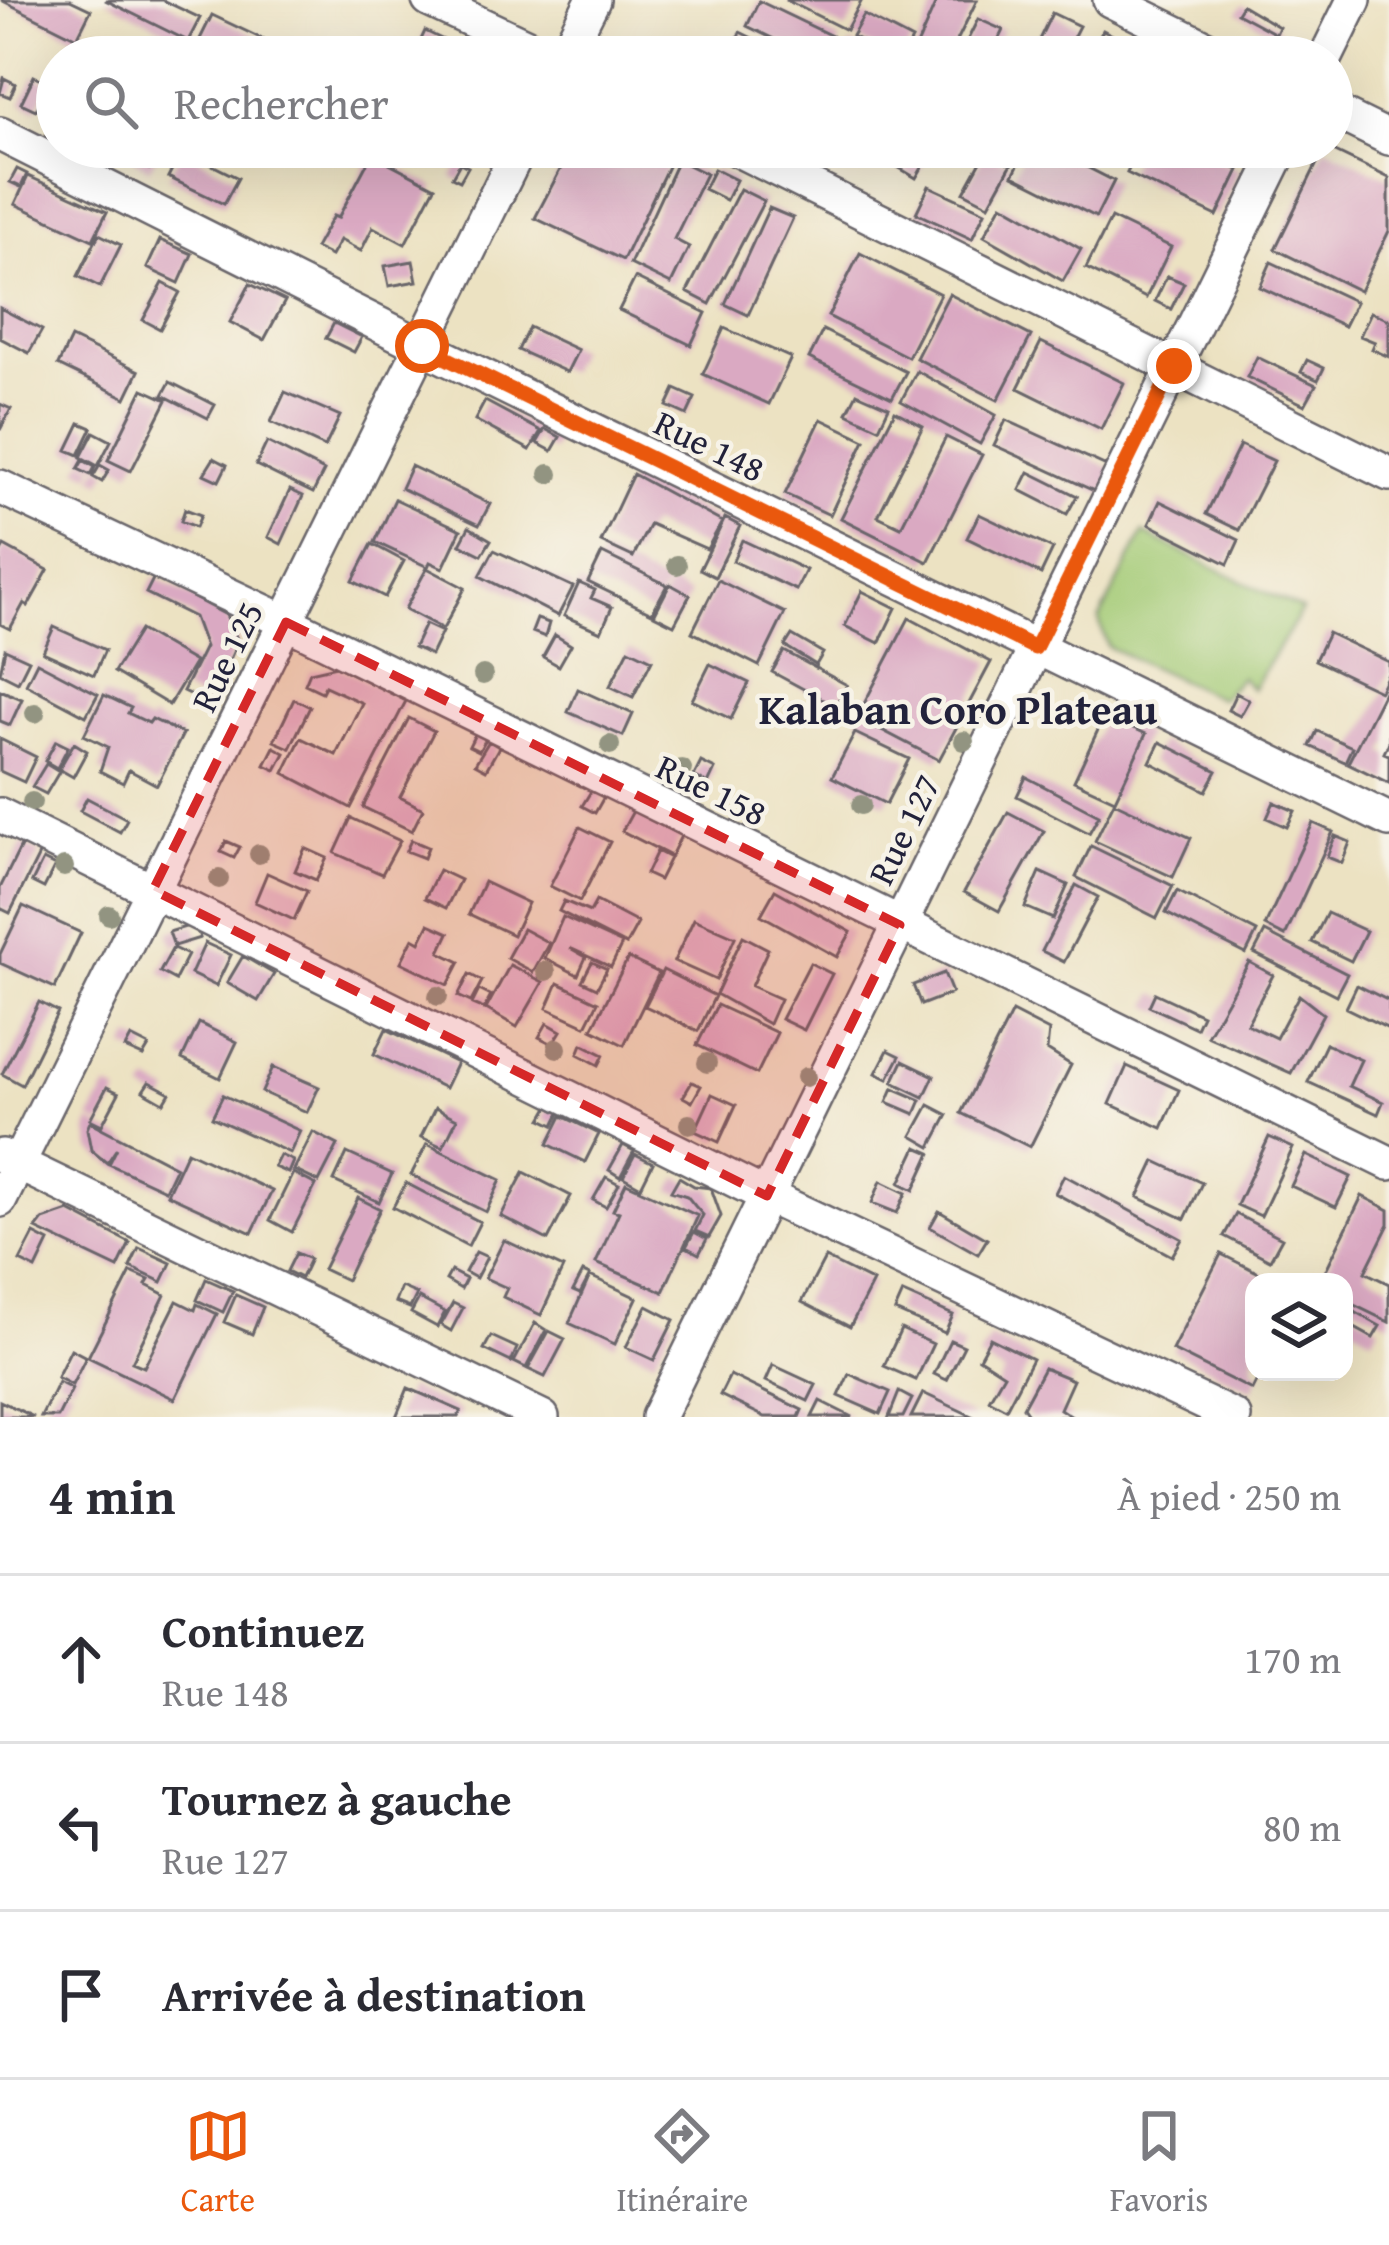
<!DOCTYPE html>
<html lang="fr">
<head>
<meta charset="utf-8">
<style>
  :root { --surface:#fff; --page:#f7f7f7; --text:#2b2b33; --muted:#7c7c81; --line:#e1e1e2; --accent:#ea580c }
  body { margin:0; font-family:"Gentium Book Plus",serif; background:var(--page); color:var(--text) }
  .controls { position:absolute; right:36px; bottom:36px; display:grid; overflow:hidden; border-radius:24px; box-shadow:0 12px 48px #0002 }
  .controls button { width:108px; height:108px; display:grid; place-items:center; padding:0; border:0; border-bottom:3px solid var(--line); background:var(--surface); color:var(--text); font:60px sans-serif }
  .stop { position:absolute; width:36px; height:36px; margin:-27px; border:9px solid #ea580c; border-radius:50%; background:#fff }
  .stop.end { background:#ea580c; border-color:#fff; box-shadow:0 3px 12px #0008 }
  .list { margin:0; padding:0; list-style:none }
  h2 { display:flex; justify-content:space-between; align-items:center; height:156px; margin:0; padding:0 48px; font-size:51px }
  h2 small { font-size:39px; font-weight:400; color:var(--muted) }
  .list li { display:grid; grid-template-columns:78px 1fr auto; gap:36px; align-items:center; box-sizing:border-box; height:168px; padding:0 48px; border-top:3px solid var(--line) }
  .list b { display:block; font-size:45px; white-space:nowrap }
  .list p { margin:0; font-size:39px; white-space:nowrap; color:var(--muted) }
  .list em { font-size:39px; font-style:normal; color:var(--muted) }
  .icon { flex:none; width:66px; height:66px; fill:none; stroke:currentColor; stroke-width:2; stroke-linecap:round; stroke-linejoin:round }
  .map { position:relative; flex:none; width:1389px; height:1417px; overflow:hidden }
  .search { position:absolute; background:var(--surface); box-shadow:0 12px 48px #0002; left:36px; right:36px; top:36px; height:132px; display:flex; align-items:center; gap:30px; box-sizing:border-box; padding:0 42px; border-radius:66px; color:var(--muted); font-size:45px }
  .sheet { height:660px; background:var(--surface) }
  nav { display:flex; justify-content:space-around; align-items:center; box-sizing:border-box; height:168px; border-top:3px solid var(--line); background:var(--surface); font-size:33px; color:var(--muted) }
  nav a { display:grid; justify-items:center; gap:6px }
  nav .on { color:var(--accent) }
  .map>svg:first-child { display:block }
</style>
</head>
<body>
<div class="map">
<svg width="1389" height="1417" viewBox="0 0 1389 1417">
  <rect width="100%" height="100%" fill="#f7f3e8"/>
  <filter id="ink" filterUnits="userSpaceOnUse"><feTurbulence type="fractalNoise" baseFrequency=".00833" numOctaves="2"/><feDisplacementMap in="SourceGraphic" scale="24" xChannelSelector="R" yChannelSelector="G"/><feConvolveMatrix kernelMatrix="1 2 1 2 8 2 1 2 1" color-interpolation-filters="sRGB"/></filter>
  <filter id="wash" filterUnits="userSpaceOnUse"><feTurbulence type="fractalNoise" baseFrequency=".004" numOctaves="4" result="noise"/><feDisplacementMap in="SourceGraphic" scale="48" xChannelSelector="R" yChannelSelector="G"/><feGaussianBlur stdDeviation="2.7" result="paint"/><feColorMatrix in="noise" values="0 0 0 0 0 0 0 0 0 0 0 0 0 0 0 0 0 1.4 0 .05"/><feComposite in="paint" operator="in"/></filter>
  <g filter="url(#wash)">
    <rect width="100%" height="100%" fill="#ece2c2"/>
    <path fill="#a3ca75" stroke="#627658" stroke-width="3" d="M1143,533L1302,610L1252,689L1241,677L1221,699L1108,647L1099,620Z"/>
    <g id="blocks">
      <path fill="#daa9c2" d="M1,0H70L91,10L77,38Z
        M105,0H162L200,18L188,41Z
        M786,0H862L846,30Z
        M937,0H977L949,57H912Z
        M759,1L840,40L832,57H811L747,26Z
        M1242,5L1279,27L1276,34L1237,13Z
        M1052,13L1079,26L1063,57H1037L1032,54Z
        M212,15L294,54L292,57H222L197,45Z
        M864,15L912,40L903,57H892L852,36Z
        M978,19L1003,30L990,57H959Z
        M1103,30L1155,57H1089Z
        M425,31L479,57H413Z
        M740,32L754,39L748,50L735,44Z
        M851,44L874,57H843Z
        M733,46L754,57H727Z
        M34,76L50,83L36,110L21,103Z
        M4,78L16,84L10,97L0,93Z
        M140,147L157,156L149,169L133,159Z
        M572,147H653L673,156L623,260L535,218Z
        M908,147L932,151L916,178L896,166Z
        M1027,147H1047L1114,181L1096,217L1013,175Z
        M1139,147H1189L1239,170L1217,216L1127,173Z
        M1325,147L1389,178V231L1360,291L1275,249Z
        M182,150L238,178L224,204L168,177Z
        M986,152L1011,165L989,205L964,192Z
        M372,154L435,187L405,244L373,227L361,251L340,240L331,256L315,248L333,216L338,218Z
        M678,160L706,174L674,239L689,247L671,284L630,264Z
        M460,163L468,167L460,181L452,177Z
        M17,169L27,174L21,187L10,182Z
        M714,169L736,180L726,200L704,189Z
        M28,176L107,212L93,240L15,204Z
        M929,186L985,212L972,239L916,213Z
        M740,189L764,201L710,304L687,292Z
        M1002,204L1081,249L1063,281L984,236Z
        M769,208L793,218L748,315L725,304Z
        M1111,218L1171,247L1146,298L1086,268Z
        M99,234L121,245L100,287L78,276Z
        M160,240L192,254L179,283L147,268Z
        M860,253L940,294L908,357L828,316Z
        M413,261L417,281L389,286L385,266Z
        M1271,262L1356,302L1344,326L1260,287Z
        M1167,276L1184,283L1171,309L1155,301Z
        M635,278L706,313L691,345L619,310Z
        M163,283L180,292L160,329L143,320Z
        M250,284L285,301L264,340L230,322Z
        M949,294L1031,336L998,400L916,358Z
        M0,308L42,330L29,353L0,338Z
        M1371,312L1389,320V357L1372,349L1375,342L1360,336Z
        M334,323L362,337L354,352L326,338Z
        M529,327L578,350L567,372L518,350Z
        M724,328L791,358L769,404L703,374Z
        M823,330L906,372L892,398L809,358Z
        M71,338L139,371L126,398L58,365Z
        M1041,342L1124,383L1101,429L1018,388Z
        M1257,357L1316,385L1305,405L1247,377Z
        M1307,360L1324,368L1318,380L1301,372Z
        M917,371L996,415L980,444L901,401Z
        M170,382L215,405L208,418L163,395Z
        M143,389L167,400L131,471L108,460Z
        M675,389L695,398L687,415L667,406Z
        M285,392L340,416L325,447L271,422Z
        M857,393L889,407L879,428L847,413Z
        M485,401L541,431L530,450L475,420Z
        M0,404L11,409L0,430Z
        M895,411L923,426L878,516L901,527L946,437L982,455L928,562L841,518Z
        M821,419L865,440L830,515L785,494Z
        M1006,420L1115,470L1103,495L994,445Z
        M80,423L92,428L79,455L67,450Z
        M545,429L560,437L552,451L537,443Z
        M94,432L111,441L98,466L81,457Z
        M267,442L324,471L313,493L256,465Z
        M1240,445L1274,461L1239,530L1206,514Z
        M214,458L227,465L219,481L204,474Z
        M83,460L95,467L91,475L78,469Z
        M100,465L109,470L102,482L93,477Z
        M411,466L490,504L479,525L401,488Z
        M1029,472L1077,496L1067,514L1020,490Z
        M633,474L722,522L707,549L650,524L633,557L601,542Z
        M290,490L303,496L281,544L268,537Z
        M395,499L461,530L443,568L430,562L428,567L375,542Z
        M1160,501L1239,540L1228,564L1149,524Z
        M185,509L201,515L196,527L181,521Z
        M979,514L1053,549L1041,574L967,538Z
        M725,518L740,526L715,577L700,569Z
        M469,527L491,540L482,555L460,544Z
        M742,540L806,570L796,590L733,561Z
        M372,544L404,561L385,597L353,581Z
        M4,546L48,570L28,606L24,603L10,629L0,624V553Z
        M494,550L573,587L558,616L480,576Z
        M602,553L667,585L652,613L588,582Z
        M427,568L465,588L443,629L405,609Z
        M154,577L226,615L238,641L210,704L183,691L205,647L194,617L146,593Z
        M718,580L785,613L759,666L692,632Z
        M579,583L595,590L591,598L612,607L601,632L564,616Z
        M670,584L690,595L674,625L654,615Z
        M862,591L896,608L879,643L845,626Z
        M909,618L991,662L939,760L857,717Z
        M537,619L549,623L545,637L532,632Z
        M425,624L442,632L431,655L414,647Z
        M54,627L105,650L94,675L43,652Z
        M140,630L195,662L169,705L114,672Z
        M1328,633L1389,662V672L1380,691L1315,660Z
        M555,635L571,645L559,666L543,657Z
        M792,635L823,653L816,665L785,646Z
        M5,649L29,660L18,682L0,673Z
        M629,649L652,660L633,697L610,686Z
        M784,651L847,685L835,706L772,672Z
        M37,662L98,694L86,716L26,684Z
        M710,664L749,683L731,719L692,700Z
        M336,666L406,701L351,808L284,773L301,738L336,755L362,703L325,686L322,692L305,684L310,672Z
        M1389,682V742L1384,753L1389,755V783L1348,763Z
        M578,689L633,714L623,736L568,712Z
        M0,690L22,699L10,725L0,721Z
        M1236,693L1249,700L1240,716L1228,710Z
        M104,695L131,708L128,713L149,723L152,719L183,734L157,785L129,770L123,783L100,771L108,747L84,735Z
        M294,699L310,707L290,748L274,741Z
        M1105,715L1146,734L1115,800L1074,781Z
        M409,718L434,731L400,797L423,809L412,831L363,807Z
        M1317,731L1352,747L1345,762L1310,746Z
        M476,732L487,737L479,751L469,746Z
        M855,733L909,759L886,804L832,777Z
        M0,739L36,757L24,782L0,771Z
        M56,741L68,747L57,768L45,761Z
        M489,741L499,747L486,770L475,764Z
        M1160,742L1217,771L1206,791L1150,762Z
        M74,743L87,751L73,777L59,769Z
        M274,747L285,753L276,770L265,765Z
        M701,762L715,769L708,784L694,776Z
        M46,764L59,772L46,794L32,787Z
        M1026,777L1099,815L1089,833L1017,796Z
        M593,788L605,795L595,813L582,806Z
        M87,798L127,819L120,832L80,811Z
        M1114,802L1191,838L1173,877L1095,841Z
        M1274,802L1295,811L1287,827L1267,818Z
        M633,811L681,836L671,856L622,831Z
        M1008,812L1044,831L999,911L964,892Z
        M351,818L400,841L382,874L335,853Z
        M1313,823L1333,832L1285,936L1265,926Z
        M580,827L610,842L580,901L550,886Z
        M1335,836L1350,842L1342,863L1327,857Z
        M411,840L428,847L424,858L406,851Z
        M226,841L240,847L234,858L221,852Z
        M22,844L40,853L10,913L0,908V888Z
        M1091,846L1173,886L1157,918L1076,877Z
        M305,848L327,858L316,880L295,871Z
        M657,851L670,858L659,880L646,874Z
        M43,860L55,866L44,888L32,882Z
        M439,870L460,880L446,908L425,898Z
        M1040,872L1068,885L1053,919L1025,907Z
        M267,873L307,891L294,920L255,902Z
        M484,882L528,903L513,935L469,914Z
        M1076,885L1098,897L1064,962L1042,951Z
        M775,890L851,932L837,957L761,915Z
        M1177,891L1257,932L1246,954L1166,913Z
        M564,901L590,912L596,901L638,923L626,945L559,911Z
        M23,906L81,933L55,988L0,963V954Z
        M1327,913L1366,931L1351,961L1312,942Z
        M563,917L622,944L611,967L570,948L586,957L578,975L545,958Z
        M694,919L735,937L716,980L674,961Z
        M195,924L200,938L174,946L169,932Z
        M429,924L449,933L440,952L460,962L448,985L401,962L413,938L420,942Z
        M523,929L549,943L533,972L507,958Z
        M1265,932L1347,974L1336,995L1254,953Z
        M743,936L768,949L751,986L780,999L769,1024L716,994Z
        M205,943L231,955L216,986L191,974Z
        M173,948L188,955L175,980L160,972Z
        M243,956L274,974L258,1001L227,983Z
        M628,958L659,973L624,1045L592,1029Z
        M592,962L607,969L597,988L582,981Z
        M1249,962L1273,975L1247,1024L1276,1038L1299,995L1323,1014L1291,1073L1207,1036Z
        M810,963L832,974L804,1030L781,1019Z
        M510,965L543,982L517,1027L486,1009Z
        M663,970L715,996L698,1031L645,1006Z
        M944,973L952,993L921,1005L913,985Z
        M469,974L482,981L471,1002L458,996Z
        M558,983L598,1002L586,1026L547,1008Z
        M1357,985L1389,1001V1029L1346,1008Z
        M479,990L491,996L484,1009L472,1004Z
        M1155,993L1202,1015L1196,1028L1149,1006Z
        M39,1002L58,1012L22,1085L2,1074Z
        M717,1005L777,1033L757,1074L697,1045Z
        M1012,1012L1049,1031L1047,1050L1071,1065L1030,1147L961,1113Z
        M199,1023L237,1042L220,1078L182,1059Z
        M547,1023L561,1031L553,1044L539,1037Z
        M386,1029L457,1063L445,1088L374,1054Z
        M131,1037L149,1046L143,1056L125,1048Z
        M582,1044L604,1055L599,1065L578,1054Z
        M1326,1044L1361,1060L1349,1086L1383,1102L1378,1114L1308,1082Z
        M888,1050L900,1056L888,1079L876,1073Z
        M903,1061L934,1076L924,1097L893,1082Z
        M1127,1066L1179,1090L1162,1128L1110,1104Z
        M273,1067L319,1087L307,1112L262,1092Z
        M149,1082L170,1093L164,1103L143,1091Z
        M692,1082L701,1086L692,1102L683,1097Z
        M107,1087L119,1093L102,1125L90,1119Z
        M893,1088L921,1100L915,1114L887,1102Z
        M712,1094L736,1105L719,1142L695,1131Z
        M223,1095L300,1131L290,1153L212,1117Z
        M929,1105L948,1115L931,1147L912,1136Z
        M549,1107L560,1113L554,1125L542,1119Z
        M435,1108L457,1119L443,1147L421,1137Z
        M562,1116L599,1134L585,1162L548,1144Z
        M90,1122L176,1167L165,1190L109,1164L117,1148L107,1163L91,1150L87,1129Z
        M313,1132L338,1145L319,1182L294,1170Z
        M1269,1137L1293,1148L1261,1216L1237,1205Z
        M427,1144L501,1180L486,1212L411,1175Z
        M623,1145L634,1151L620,1177L609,1170Z
        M917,1147L931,1153L914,1190L900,1183Z
        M187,1151L272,1191L252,1233L167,1194Z
        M347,1153L392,1174L379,1202L334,1181Z
        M635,1154L653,1163L641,1187L623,1177Z
        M280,1155L293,1161L288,1173L274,1167Z
        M1306,1155L1351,1177L1336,1207L1291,1186Z
        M1155,1161L1202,1183L1185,1219L1138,1197Z
        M524,1172L571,1196L548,1240L501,1216Z
        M293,1173L316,1185L292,1232L270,1220Z
        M1064,1175L1182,1239L1172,1256L1055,1193Z
        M606,1177L619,1184L606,1207L593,1200Z
        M679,1177L694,1186L711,1188L721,1216L709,1237L695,1231L703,1215L695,1206L687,1196L671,1191Z
        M881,1181L906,1193L897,1213L872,1203Z
        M406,1183L480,1222L468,1246L393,1207Z
        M626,1183L698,1216L663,1292L596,1263L619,1212L613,1210Z
        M1362,1196L1389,1210V1224L1365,1272L1389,1284V1322L1344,1300V1282H1320Z
        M358,1198L380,1209L346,1280L323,1269Z
        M69,1211L130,1243L118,1268L36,1229L43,1220Z
        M939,1211L987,1239L978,1254L930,1227Z
        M1236,1214L1282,1238L1270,1260L1224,1236Z
        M694,1232L707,1239L699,1254L686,1247Z
        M34,1234L49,1242L36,1269L20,1261Z
        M504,1240L563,1268L541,1315L503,1297L507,1288L485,1278Z
        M139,1248L171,1263L162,1282L130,1267Z
        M476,1252L487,1257L476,1278L465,1272Z
        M296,1253L310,1259L301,1278L287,1271Z
        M1221,1254L1277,1282H1254V1372H1261L1252,1390L1172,1350Z
        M825,1258L873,1282L850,1327L802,1302Z
        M451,1271L466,1279L461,1289L446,1280Z
        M131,1272L149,1280L146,1285L165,1295L132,1362L144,1367L177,1301L195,1310L197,1304L217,1314L175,1399L88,1357Z
        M583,1272L590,1275L580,1294L573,1291Z
        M590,1276L637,1298L615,1344L569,1323Z
        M206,1279L233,1291L223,1312L197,1300Z
        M401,1287L417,1294L410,1308L395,1302Z
        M903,1293L953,1315L945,1333L895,1311Z
        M236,1295L263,1307L252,1334L224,1322Z
        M419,1298L445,1312L437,1327L411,1313Z
        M453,1303L463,1308L451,1331L441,1325Z
        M647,1306L674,1320L654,1360L626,1347Z
        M1344,1306L1380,1326L1373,1338L1344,1322Z
        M535,1323L546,1330L526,1368L514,1362Z
        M901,1329L933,1344L916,1380L884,1366Z
        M549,1331L565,1339L545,1377L528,1369Z
        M491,1336L517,1348L511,1362L484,1349Z
        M990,1338L1032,1359L1006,1409L989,1400L1004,1374L979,1358Z
        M950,1340L964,1346L947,1380L934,1374Z
        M71,1349L86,1357L72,1385L57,1377Z
        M773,1365L816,1385L808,1401L766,1381Z
        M1044,1368L1073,1380L1060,1409L1072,1417H1030L1023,1407Z
        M849,1374L890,1392L880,1414L839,1396Z
        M730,1375L802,1410L799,1417H765L720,1395Z
        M58,1382L72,1389L58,1417H41Z
        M408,1388L461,1411L458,1417H396Z
        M899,1392L912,1399L903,1417H889Z
        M923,1393L974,1417H911Z
        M0,1401L34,1417H0Z
        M820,1401L852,1417H812Z"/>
    </g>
  </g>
  <g filter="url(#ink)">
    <use href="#blocks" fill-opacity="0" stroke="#69656a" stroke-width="3"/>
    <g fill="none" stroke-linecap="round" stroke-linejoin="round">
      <g stroke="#69656a" stroke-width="38">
        <path id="minor" d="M429,0L550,57
          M1110,0L1225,57
          M564,57L593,0
          M1326,57L1354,0
          M1332,110L1389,138
          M0,134L422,346L1389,820
          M732,147L1389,474
          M0,487L286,622L1389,1163
          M0,815L767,1196L1234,1417
          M2,1156L542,1417
          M0,1200L520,147
          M658,1417L1282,147"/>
      </g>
      <use href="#minor" stroke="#fff" stroke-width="33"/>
    </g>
    <g fill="#929481">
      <circle cx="549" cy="474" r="10"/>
      <circle cx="677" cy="565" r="10"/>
      <circle cx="483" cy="675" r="10"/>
      <circle cx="35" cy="713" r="10"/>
      <circle cx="964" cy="741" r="10"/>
      <circle cx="610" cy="745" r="10"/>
      <circle cx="682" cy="769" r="10"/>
      <circle cx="32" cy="802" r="10"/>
      <circle cx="861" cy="805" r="10"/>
      <circle cx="259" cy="854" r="10"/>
      <circle cx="64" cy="867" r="10"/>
      <circle cx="219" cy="879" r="10"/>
      <circle cx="109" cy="915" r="10"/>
      <circle cx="546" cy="971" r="10"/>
      <circle cx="438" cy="996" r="10"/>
      <circle cx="557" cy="1048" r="10"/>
      <circle cx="707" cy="1063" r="10"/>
      <circle cx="806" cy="1077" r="10"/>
      <circle cx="689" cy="1124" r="10"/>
    </g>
  </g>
  <g fill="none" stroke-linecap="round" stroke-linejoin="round" filter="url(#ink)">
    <path stroke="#ea580c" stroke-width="15" d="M422,346L1035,648L1174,366"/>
  </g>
  <path fill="#d62828" fill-opacity="0.2" stroke="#d62828" stroke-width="9" stroke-dasharray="24 15" stroke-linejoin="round" d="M286,622L900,925L767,1196L153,890Z"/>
  <g text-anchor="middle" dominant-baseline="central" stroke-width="9" stroke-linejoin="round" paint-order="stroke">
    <g font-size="36" fill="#22223b" stroke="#f7f3e8">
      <text transform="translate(710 445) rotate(26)">Rue 148</text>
      <text transform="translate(226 656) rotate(-64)">Rue 125</text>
      <text transform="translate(712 789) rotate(26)">Rue 158</text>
      <text transform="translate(903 829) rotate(-64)">Rue 127</text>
    </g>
    <g font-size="42" font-weight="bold" fill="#22223b" stroke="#f7f3e8">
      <text x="958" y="708">Kalaban Coro Plateau</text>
    </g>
  </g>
</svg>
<div class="controls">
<button><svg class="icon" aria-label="layers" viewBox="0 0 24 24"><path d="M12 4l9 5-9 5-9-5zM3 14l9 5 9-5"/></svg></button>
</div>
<div class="stop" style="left:422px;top:346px"></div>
<div class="stop end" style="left:1174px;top:366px"></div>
<div class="search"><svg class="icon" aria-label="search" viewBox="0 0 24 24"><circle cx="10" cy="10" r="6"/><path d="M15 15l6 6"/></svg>Rechercher</div>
</div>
<section class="sheet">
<h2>4 min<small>À pied · 250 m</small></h2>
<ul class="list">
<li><svg class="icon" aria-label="ahead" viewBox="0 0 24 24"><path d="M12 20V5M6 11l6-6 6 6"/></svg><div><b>Continuez</b><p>Rue 148</p></div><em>170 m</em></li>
<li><svg class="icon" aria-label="left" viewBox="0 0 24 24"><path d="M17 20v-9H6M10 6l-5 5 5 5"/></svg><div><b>Tournez à gauche</b><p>Rue 127</p></div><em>80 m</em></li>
<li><svg class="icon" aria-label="arrive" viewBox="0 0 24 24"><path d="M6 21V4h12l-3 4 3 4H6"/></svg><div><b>Arrivée à destination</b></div></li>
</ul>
</section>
<nav>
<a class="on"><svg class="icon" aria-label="map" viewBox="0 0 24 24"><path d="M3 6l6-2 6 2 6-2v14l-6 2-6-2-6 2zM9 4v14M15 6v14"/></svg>Carte</a>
<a><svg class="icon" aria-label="directions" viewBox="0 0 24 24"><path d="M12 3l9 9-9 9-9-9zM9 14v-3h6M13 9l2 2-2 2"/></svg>Itinéraire</a>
<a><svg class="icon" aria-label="saved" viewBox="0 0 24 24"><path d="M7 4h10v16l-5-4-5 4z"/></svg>Favoris</a>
</nav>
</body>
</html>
